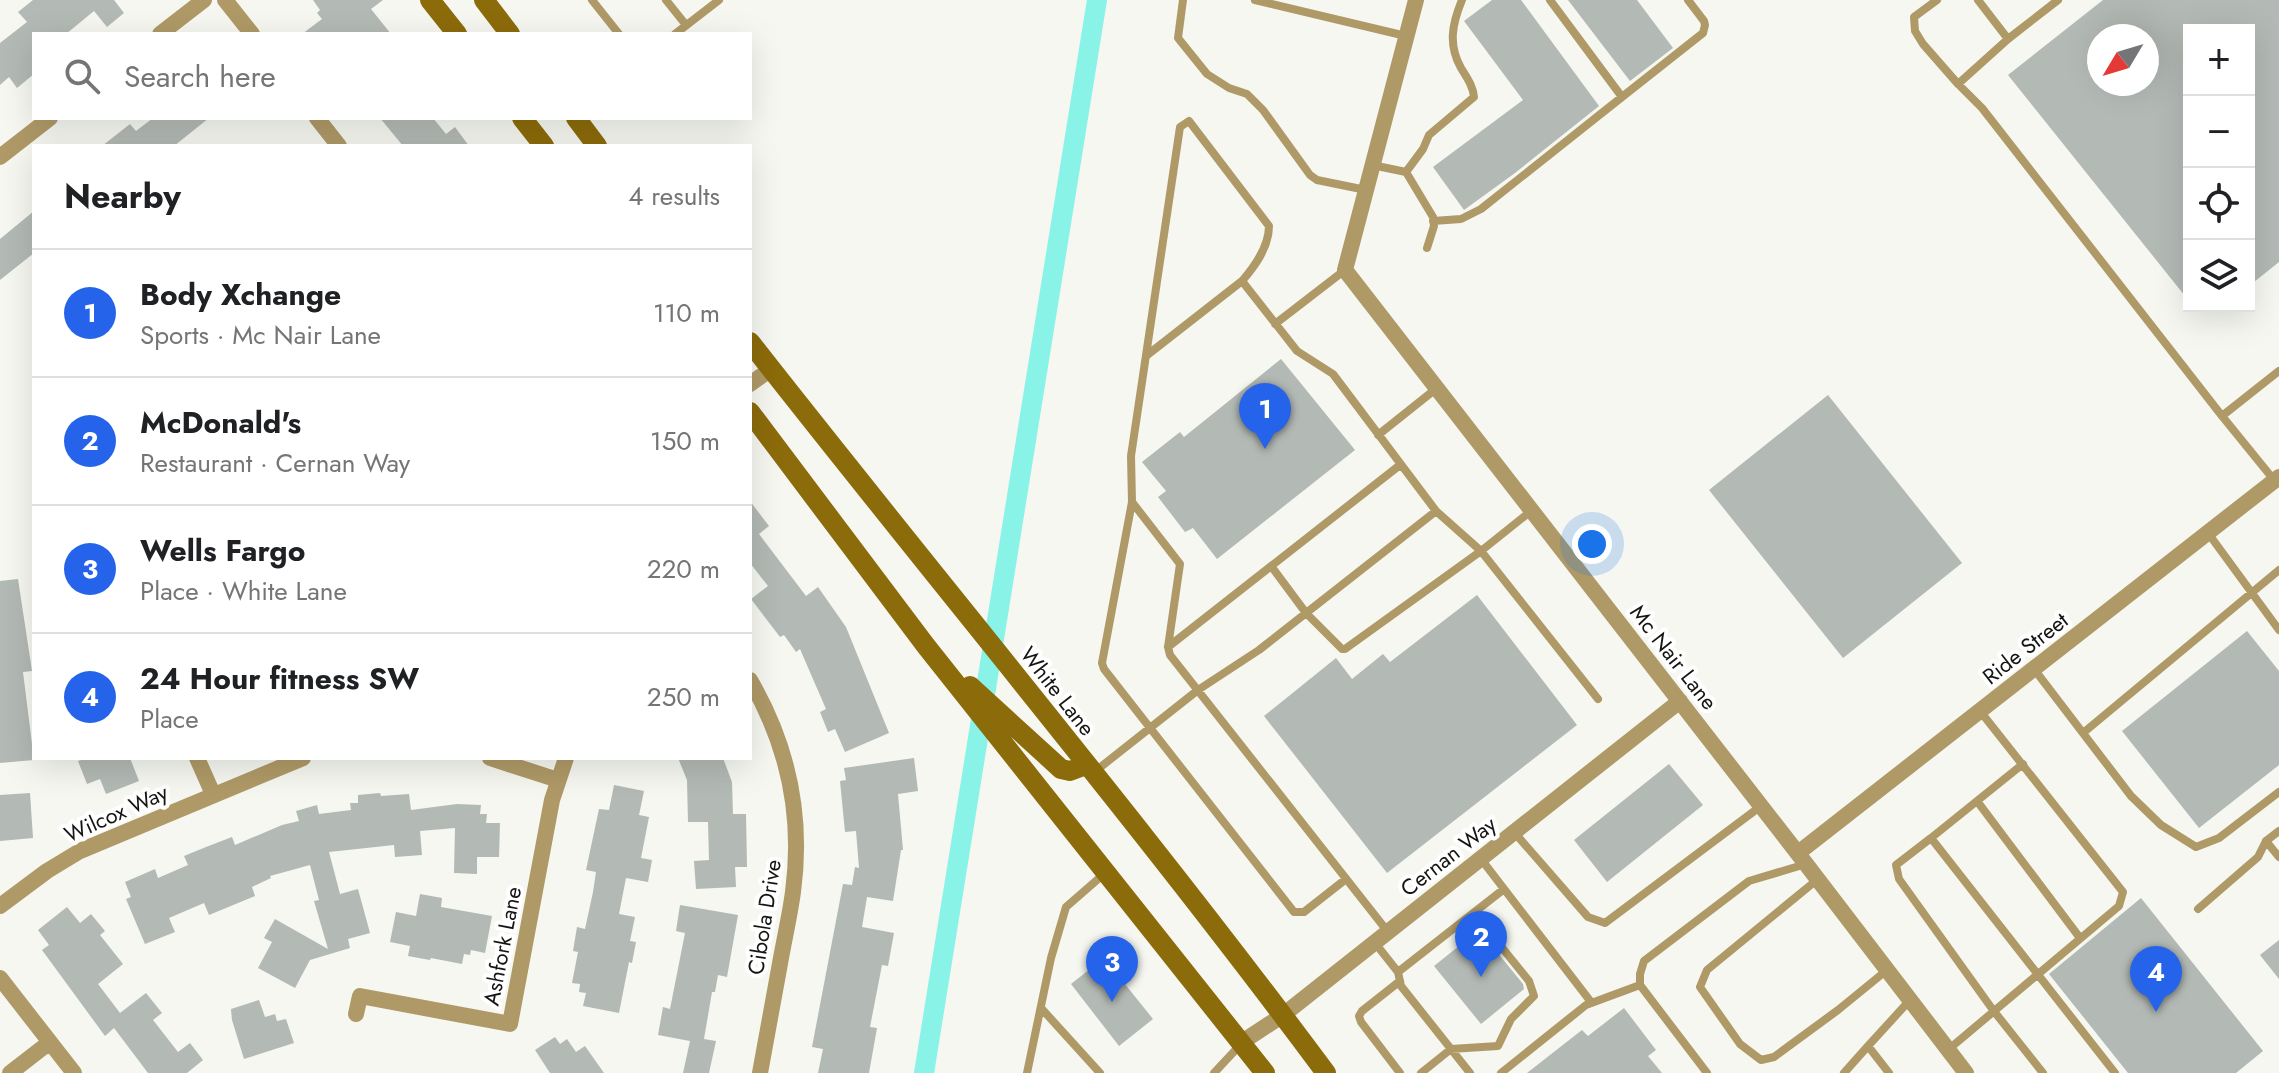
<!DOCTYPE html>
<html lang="en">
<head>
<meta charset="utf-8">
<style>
  :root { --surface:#fff; --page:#f6f6f6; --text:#202124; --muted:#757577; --line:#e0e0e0; --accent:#2563eb }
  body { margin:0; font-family:Jost,sans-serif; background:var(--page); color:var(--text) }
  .controls { position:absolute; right:24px; top:24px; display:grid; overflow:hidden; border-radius:0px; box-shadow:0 8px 32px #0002 }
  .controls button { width:72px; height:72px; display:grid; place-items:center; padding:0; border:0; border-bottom:2px solid var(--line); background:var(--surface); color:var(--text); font:40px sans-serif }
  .compass { position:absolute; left:2087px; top:24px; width:72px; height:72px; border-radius:50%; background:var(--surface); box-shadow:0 8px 32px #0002; rotate:232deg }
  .you { position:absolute; left:1592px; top:544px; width:28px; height:28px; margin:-20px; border:6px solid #fff; border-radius:50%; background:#1a73e8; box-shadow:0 0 0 12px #1a73e833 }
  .badge { display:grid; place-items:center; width:52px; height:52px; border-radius:50%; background:var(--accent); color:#fff; font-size:26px; font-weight:700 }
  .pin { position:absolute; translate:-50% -66px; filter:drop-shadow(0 2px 4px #0008) }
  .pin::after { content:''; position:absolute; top:42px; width:28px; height:24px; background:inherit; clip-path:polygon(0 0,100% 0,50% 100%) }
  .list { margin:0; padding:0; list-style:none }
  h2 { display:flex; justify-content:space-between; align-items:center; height:104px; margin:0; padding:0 32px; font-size:34px }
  h2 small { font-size:26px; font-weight:400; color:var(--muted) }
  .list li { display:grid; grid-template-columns:52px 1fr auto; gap:24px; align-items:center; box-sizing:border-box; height:128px; padding:0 32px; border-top:2px solid var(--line) }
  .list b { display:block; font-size:30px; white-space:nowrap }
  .list p { margin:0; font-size:26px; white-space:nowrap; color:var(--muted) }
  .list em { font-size:26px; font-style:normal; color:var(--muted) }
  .icon { flex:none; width:44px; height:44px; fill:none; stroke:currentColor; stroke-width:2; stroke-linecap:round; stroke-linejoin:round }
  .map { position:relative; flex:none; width:2279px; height:1073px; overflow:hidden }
  .search { position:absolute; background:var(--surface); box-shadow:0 8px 32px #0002; left:32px; top:32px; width:720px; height:88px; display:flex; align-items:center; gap:20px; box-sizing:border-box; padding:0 28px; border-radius:0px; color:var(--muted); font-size:30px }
  .panel { position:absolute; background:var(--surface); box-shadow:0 8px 32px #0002; left:32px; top:144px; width:720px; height:616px; border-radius:0px }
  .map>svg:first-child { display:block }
</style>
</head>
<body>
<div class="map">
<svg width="2279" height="1073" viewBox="0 0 2279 1073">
  <rect width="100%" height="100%" fill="#f5f7f0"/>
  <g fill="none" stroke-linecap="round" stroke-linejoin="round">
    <path stroke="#89f3e8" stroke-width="20" d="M924,1073L1097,0"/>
  </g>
  <path fill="#b3b9b4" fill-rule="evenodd" d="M33,0H114L124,13L107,27L94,11L66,34H34V74L17,88L9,77L0,85V43L27,22L18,12Z
    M313,0H383L371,9L391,34H302L322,19L317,13L320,10Z
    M1492,0H1521L1599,106L1515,173L1464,210L1433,167L1523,100L1464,21Z
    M1568,0H1637L1673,48L1630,81Z
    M2103,0H2279V262L2249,286V30H2189V301L2008,75ZM2099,36H2147V84H2099Z
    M153,118H209L174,146H102L130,124L136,131Z
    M380,118H433L446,134L455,127L469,146H403Z
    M34,211V253L0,280V239Z
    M1281,359L1355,450L1217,559L1193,528L1185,532L1158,497L1166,491L1142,462L1180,432L1184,437Z
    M1828,395L1962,563L1843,658L1709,490Z
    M750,501L769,526L759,534L806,596L818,587L846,627L889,733L845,752L835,729L828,732L820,712L826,709L800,649L796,652L784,635L780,637L751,599L768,586L750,563Z
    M18,579L32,671L23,672L34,760L0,763V581Z
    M1477,595L1577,725L1387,873L1264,716L1336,658L1352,679L1383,654L1390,662Z
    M2247,631L2279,671V765L2199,828L2122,731Z
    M87,758H130L139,781L106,794L100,779L87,784L78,761Z
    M678,758H723L732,782L733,814H746L747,867H735L736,887L696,889L694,861L709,860L708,822H688L687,780Z
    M914,758L918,791L898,794L903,850H901L893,901L867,897L862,927L894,933L888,966L882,965L870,1027L877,1028L869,1073H818L823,1049L812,1047L843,884L852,885L855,867L859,868L856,831L845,832L840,781L846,780L844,768Z
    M1669,764L1703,805L1607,882L1574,840Z
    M614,785L644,791L639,815L649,817L641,858L652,860L648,882L626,878L619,914L635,917L630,941L636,942L632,963L629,962L619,1013L583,1006L586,993L579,992L580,984L572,983L578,952L573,951L577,927L585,929L593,892L596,872L586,870L599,809L609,810Z
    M30,793L33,838L0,841V795Z
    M380,793L381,796L409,794L411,810L457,804L481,805L480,814H487L486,823H500L499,857H477V874L454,873L455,828L420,831L422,855L395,857L394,845L329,852L340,894L358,889L370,933L348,939L350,948L310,960L295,988L258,968L272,942L264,938L275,919L328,949L314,901L319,900L310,865L270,876L271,878L252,887L255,896L209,915L204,903L169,918L175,932L145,944L126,899L131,897L125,882L155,869L158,878L188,865L184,856L206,847L232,837L235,845L282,825L299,821L296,811L317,805L319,814L351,810L350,803H358V795Z
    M420,894L442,898L441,907L492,916L485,953L471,950L470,955L464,954L462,964L431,958L430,960L408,956L410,946L390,942L396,912L416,916Z
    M2141,898L2263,1051L2236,1073H2128L2049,974Z
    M680,905L738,915L727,977L718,975L715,992H712L704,1039L716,1041L709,1073H683L690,1041L658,1035L663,1007L670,1009L685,933L676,931Z
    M67,907L80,923L91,914L105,931L100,935L123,964L98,984L120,1013L146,993L162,1013L153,1020L178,1052L190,1043L203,1060L187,1073H148L114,1028L105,1036L42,950L49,945L38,930Z
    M1479,930L1523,984L1524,989L1481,1024L1434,966Z
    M2279,940V979L2260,955Z
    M1104,958L1153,1019L1119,1046L1071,984Z
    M259,1000L265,1017L275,1014L277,1021L286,1019L294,1043L244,1059L232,1020L231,1009Z
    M1624,1008L1656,1050L1648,1056L1662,1073H1527L1582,1030L1588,1036Z
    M555,1037L560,1044L567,1039L576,1052L585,1046L604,1073H550L535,1050Z"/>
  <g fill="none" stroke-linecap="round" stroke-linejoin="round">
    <path stroke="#af9967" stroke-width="8" d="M592,0L619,34
      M666,0L686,25
      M1183,0L1178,38L1207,74L1229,88L1247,94L1263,110L1310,175L1317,180L1366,190
      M1255,0L1406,36
      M1550,0L1622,97L1703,33L1705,25L1704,21L1688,0
      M1937,0L1914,17L1915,31L1923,44L1958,84
      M1978,0L2008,39
      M2058,0L2008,39L1958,84L1982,108L2222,416
      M675,34L719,0
      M1372,165L1406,172L1423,149L1429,135L1474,97C1473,86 1467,78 1461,68C1448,45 1452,24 1462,0
      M1406,172L1433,217L1434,226L1427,248
      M1433,221L1461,219L1481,209L1622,97
      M1275,324L1345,270
      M1146,356L1242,281
      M1378,435L1437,388
      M2274,480L2222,416L2279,371
      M1132,502L1180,564L1168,647L1170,655L1388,932
      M2208,533L2279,630
      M1271,566L1306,613L1342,649H1345L1481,551L1531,511
      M1168,647L1400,465
      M2034,669L2131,796L2161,825L2196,847L2219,838L2279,792
      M2083,733L2279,570
      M1093,773L1198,690L1259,650L1436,511
      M1977,801L2080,938
      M2279,831L2266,841L2279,857
      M1514,832L1588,917L1605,923L1761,806
      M1931,838L2023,764
      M1481,859L1591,1002
      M1346,879L1304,912H1294L1104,669L1102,663L1132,502L1131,456L1180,127L1189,121L1269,226C1269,247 1255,266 1242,281L1297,351L1333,374L1436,511L1481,551L1598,699
      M1818,879L1707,970L1700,987L1740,1044L1761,1060L1774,1057L1838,1010L1887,970
      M2198,909L2258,857L2266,841
      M1375,943L1398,972L1401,986L1470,1073
      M1398,972L1504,889
      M1041,1008L1100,1073
      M1949,1049L2119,906L2123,892L1980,711
      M1027,1073L1051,958L1066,907L1105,873
      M1214,1073L1242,1043
      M1400,1073L1361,1022L1359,1016L1362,1011L1400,981
      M1421,1073L1451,1049L1498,1046L1511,1019L1534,996L1529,981L1474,913
      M1501,1073L1586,1005L1640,985
      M1707,1073L1640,985V974L1644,961L1749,881L1806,864
      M1844,1073L1868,1046
      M1889,1073L1868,1046L1910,1000
      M2043,1073L1993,1010L1899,879L1896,865L1931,838L2115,1073"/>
    <path stroke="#af9967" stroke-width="16" d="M225,0L252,34
      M1416,0L1345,270L1806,864L1966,1073
      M160,34L204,0
      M317,118L339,146
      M0,157L50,118
      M750,384L771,369
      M750,680C788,745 803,817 793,892C790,914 785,936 781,958C774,997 767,1035 760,1073
      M197,758L213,794
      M490,758L558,780
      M1798,853L2279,477
      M0,906L47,871L80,851L303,758
      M0,978L74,1073
      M356,1014L360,996L510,1024L552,800L566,758
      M1242,1042L1283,1015L1680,701
      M10,1073L50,1042"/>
    <path stroke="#8c6b0a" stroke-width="20" d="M430,0L457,34
      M484,0L510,34
      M522,118L544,146
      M576,118L597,146
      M750,342C941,586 1141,824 1326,1073
      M750,412L926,646L1265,1073
      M970,686L1061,769L1070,771L1086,765"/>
  </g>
  <g text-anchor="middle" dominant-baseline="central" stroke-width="8" stroke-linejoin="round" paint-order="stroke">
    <g font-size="22" fill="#151513" stroke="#fff">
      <text transform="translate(2025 648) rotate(-38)">Ride Street</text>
      <text transform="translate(1674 657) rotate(52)">Mc Nair Lane</text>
      <text transform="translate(1058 691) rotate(52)">White Lane</text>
      <text transform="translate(116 813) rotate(-24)">Wilcox Way</text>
      <text transform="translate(1448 856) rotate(-38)">Cernan Way</text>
      <text transform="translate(764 917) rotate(-81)">Cibola Drive</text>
      <text transform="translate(502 946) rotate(-79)">Ashfork Lane</text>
    </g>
  </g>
</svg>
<div class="controls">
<button>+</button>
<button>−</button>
<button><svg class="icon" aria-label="locate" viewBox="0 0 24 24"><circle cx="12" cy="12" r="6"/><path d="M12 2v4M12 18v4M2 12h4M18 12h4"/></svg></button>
<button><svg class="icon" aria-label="layers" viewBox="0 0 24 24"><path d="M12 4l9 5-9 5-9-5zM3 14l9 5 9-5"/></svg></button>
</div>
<svg class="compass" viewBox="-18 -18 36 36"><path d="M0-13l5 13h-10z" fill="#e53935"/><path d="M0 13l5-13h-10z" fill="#757577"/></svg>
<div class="you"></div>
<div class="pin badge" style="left:1265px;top:449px">1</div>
<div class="pin badge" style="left:1481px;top:977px">2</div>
<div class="pin badge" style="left:1112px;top:1002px">3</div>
<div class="pin badge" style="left:2156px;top:1012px">4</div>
<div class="search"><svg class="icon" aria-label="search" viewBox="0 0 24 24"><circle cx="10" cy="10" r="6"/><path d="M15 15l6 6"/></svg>Search here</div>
<section class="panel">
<h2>Nearby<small>4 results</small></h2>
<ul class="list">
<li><span class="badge">1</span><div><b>Body Xchange</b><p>Sports · Mc Nair Lane</p></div><em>110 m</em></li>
<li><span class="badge">2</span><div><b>McDonald's</b><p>Restaurant · Cernan Way</p></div><em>150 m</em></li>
<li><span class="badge">3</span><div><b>Wells Fargo</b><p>Place · White Lane</p></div><em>220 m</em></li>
<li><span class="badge">4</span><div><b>24 Hour fitness SW</b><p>Place</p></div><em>250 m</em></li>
</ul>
</section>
</div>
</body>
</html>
